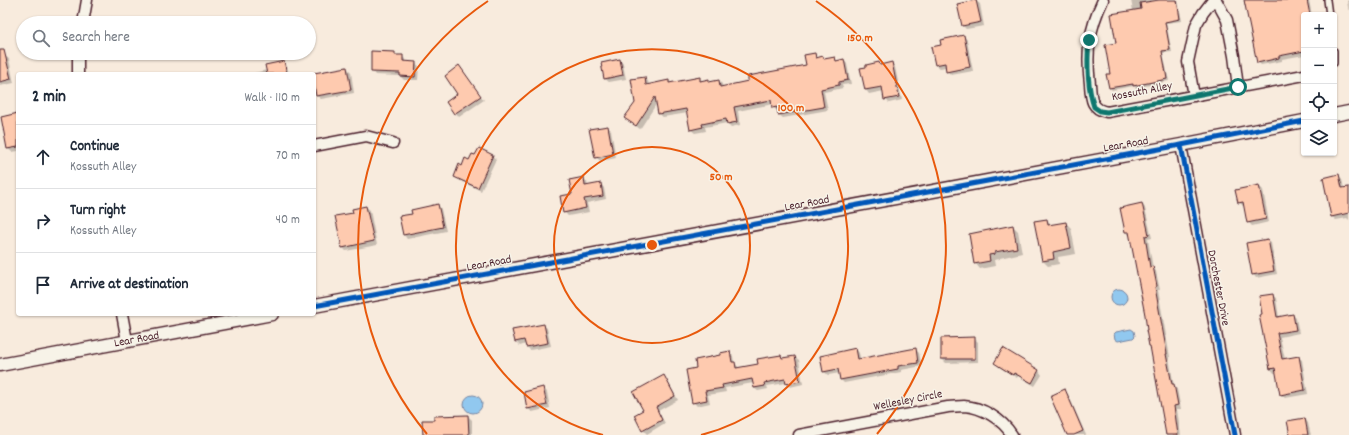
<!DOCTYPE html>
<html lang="en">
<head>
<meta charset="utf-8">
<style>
  :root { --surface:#fff; --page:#f2f2f3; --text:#1f2937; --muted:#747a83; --line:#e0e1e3 }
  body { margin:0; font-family:Dekko,sans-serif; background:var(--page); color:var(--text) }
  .controls { position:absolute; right:12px; top:12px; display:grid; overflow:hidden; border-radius:4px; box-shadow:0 1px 3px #0004 }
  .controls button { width:36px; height:36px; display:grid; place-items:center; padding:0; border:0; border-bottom:1px solid var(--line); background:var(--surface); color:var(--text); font:20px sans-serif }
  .stop { position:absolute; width:12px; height:12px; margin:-9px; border:3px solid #0f766e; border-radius:50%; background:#fff }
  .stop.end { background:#0f766e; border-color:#fff; box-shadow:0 1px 4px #0008 }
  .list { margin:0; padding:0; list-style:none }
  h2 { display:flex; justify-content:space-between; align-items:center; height:52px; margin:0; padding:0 16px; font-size:17px }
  h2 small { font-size:13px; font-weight:400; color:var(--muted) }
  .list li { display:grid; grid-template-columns:26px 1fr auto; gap:12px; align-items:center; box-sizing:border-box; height:64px; padding:0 16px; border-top:1px solid var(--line) }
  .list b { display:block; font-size:15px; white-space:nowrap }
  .list p { margin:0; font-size:13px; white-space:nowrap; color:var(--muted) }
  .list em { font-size:13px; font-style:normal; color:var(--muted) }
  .icon { flex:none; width:22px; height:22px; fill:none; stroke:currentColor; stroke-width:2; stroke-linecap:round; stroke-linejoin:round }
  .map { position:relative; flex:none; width:1349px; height:435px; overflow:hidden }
  .search { position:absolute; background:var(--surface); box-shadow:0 1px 3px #0004; left:16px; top:16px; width:300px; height:44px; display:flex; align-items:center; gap:10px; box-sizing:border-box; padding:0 14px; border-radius:22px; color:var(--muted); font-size:15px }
  .panel { position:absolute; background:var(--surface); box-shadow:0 1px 3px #0004; left:16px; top:72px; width:300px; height:244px; border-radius:4px }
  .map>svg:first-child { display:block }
</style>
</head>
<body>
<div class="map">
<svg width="1349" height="435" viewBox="0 0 1349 435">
  <rect width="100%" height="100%" fill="#f8ebdd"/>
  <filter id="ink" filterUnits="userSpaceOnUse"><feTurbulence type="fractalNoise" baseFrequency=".025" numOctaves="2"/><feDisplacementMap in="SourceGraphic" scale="8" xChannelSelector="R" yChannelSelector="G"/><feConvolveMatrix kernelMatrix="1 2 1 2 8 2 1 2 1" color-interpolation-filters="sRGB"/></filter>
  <g filter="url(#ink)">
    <path fill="#91c8ef" stroke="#7584a1" d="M1111 297a8 8 0 1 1 16 0a8 8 0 1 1-16 0Z
      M1131,329L1134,331L1135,336L1133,338L1118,341L1115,339L1114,334L1116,332Z
      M464 404a9 9 0 1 1 18 0a9 9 0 1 1-18 0Z"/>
    <path fill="#0003" d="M1131,0H1178L1182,21L1166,23L1172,52L1163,53L1169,81L1136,88L1134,86L1112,90L1110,88L1108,75L1112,74L1117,44L1133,11Z
      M1244,0H1309L1312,15H1304V55L1282,59V61L1261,65L1258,62L1247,8L1245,6Z
      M1349,0V14L1347,1Z
      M976,1L980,4L984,26L966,29L963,26Z
      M964,36L967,40L973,71L951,75L947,71L946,67L940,68L936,65L943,45Z
      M394,53L397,56H402L406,60V62L415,63L419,66L418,80H404L400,76L375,75L372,71Z
      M814,54L818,58H823L826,60L835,58L837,61L844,60L847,64L851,84L842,85L843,88L824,92L828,110L783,118L779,115V111H777L773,107V104L738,111L740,125L731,127L727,123L705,127L706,131L695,133L691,130L688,113L663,117L659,114L657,103L640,129L625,118L636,103L644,78L648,81L649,85L669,81L671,84L699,78L703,82L708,81L710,82L719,81L722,84L723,88L808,66Z
      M5,56L9,59L14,83L0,86V57Z
      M620,60L623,64L626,79L609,82L605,79Z
      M284,62L287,66L289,74H250L267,70Z
      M879,63L881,66L892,63L895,67L902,100L889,103L885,99L884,91L869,94L866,90L861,69Z
      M459,67L484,100L459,117L448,102L459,94Z
      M347,68L351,72L354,93L321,99L317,96L314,74Z
      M18,114V151L12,152L8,149Z
      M607,127L611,130L616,158L600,161L596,157Z
      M492,156L496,159L481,191L459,180L455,177L469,161Z
      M1339,175L1342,179L1344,189L1349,188V220L1347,218L1336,220L1332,217Z
      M583,178L587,182L588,187L601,184L604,188L606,199L587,203L589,212L568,216L564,212L573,195Z
      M1259,186L1263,190L1269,222L1252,226L1248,222L1245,206H1243L1239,202Z
      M1142,204L1145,208L1152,238L1148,239L1153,268L1156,271L1160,290H1158L1170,357H1169L1174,386L1177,389L1181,409H1177L1181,435H1165V433H1167L1149,331L1130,236L1126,232Z
      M438,205L441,209L446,231L407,239L404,235L400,217L413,214Z
      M366,207L370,210L377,245L346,251L342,247Z
      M1047,220L1052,225L1066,223L1071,228L1076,254L1058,257L1059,264L1048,266L1043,261Z
      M1013,226L1018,231L1022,253L1000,258V259L994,260L995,266L980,269L975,263Z
      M1267,240L1271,243L1277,274L1256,278L1253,274Z
      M1272,295L1276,298L1279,317L1293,315L1296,318L1299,333L1280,337L1285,359L1298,357L1302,360L1308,394L1285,398L1281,395L1277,372L1274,373L1271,369L1263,315Z
      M543,325L547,328L551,346L530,350L527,347L526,344L520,346L516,342L514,331Z
      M974,338L978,342V362L946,363L942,359V339Z
      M856,349L859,353L861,360L915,349L919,353L922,366L901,370V372L844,383L841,380L840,373L828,375L824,372Z
      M1003,350L1039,371L1042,375L1035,386L1018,376L1017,378L999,367L996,363Z
      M729,352L733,356L734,362L739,368L759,364L781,356L784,359L795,357L799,360L803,384L790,387L786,383L767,386L768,389L758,391L754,388L753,383L725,388L726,392L708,395L710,403L697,406L693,402L697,369L721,355Z
      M664,376L667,380L678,400L658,411L665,423L647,434L643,430L645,410Z
      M543,388L547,392L550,408L532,412L528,409Z
      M1064,390L1068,394L1086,435H1068Z
      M468,416L472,420V435H424L435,421Z
      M1305,419L1308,423L1311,435H1291Z"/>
    <path fill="#fecaaf" stroke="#4a1f2b" d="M976,0L981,22L962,26L957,4Z
      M1159,0H1177L1180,19L1165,22L1170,50L1162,51L1167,79L1133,86V84L1109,88L1106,74H1110L1105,45L1116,43L1111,14L1141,9L1140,3Z
      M1244,0H1307L1310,15H1304V51L1279,56V58L1257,63Z
      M964,35L970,67L946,72L945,63L935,65L931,47L941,45L940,40Z
      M0,50H4L11,79L0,82Z
      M371,51L395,52V55H403V61L416,62L415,77L400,76V73L371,72Z
      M815,53L816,58L823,56L824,59L835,57L836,61L844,59L848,80L839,82V85L821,89L824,107L778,115L777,107L772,108L771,100L734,107L737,122L727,124L726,119L702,124L703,127L690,130L686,109L658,114L655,97L636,126L624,118L635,103L631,79L645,77L646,85L669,80V83L700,77V81L709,79V82L719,80L720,87L748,81V76L806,65L804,55Z
      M620,59L623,75L604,79L601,63Z
      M284,61L287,74H267L265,65Z
      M879,62L880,65L892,62L899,97L884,100L882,87L865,90L860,68L866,67V65Z
      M459,65L481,96L454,114L446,102L457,94L445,76Z
      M347,67L351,90L316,96L314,84V73Z
      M18,113V147L7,149L1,117Z
      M608,126L613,154L595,158L589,129Z
      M479,148L493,155L478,188L454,177L459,164L462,166L465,158L469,160L472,154L475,155Z
      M1339,174L1342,188L1349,187V213L1331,217L1323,178Z
      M584,177L585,186L601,183L603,196L584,199L586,208L563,213L560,196L572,194L569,180Z
      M1259,185L1266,219L1247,223L1243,202L1238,203L1235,190Z
      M1142,203L1149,235L1145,236L1150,267L1153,266L1157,286L1155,287L1167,354H1166L1172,384H1174L1178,405L1174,406L1178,435H1166L1150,346H1149L1146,330H1147L1145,315L1129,232H1125L1120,208Z
      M438,204L443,227L403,235L399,216L412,214L411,210Z
      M366,206L374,241L342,248L335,216L353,213L352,209Z
      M1047,219L1048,225L1066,222L1071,248L1053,252L1054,259L1042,261L1034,221Z
      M1013,225L1017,248L995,252V254L989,255L990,261L974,264L969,234Z
      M1268,239L1274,271L1252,275L1246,243Z
      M1273,294L1277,317L1293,314L1296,330L1277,333L1282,359L1299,356L1305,390L1280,395L1275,368L1270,369L1259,315L1262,314L1259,296Z
      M544,324L548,343L526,347L524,340L515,342L512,330Z
      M975,337V359H941V338Z
      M856,348L858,359L916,348L918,363L898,366V369L840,380L838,369L823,372L820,356Z
      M1003,348L1039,370L1032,383L1014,373L1013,375L994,363Z
      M730,351L732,362H735L736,368L758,364L757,359L781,355L782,358L795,356L800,381L786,384L785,379L764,383L765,386L754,388L752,379L722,385L723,388L705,391L707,400L692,403L686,370L696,368L695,360L720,355V353Z
      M664,375L675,396L656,407L662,420L642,431L634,415L643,410L633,392Z
      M543,387L547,405L527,409L524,392Z
      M1065,389L1083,431L1074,435H1067L1050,396Z
      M468,415L469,435H423L422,420H434V416Z
      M1305,418L1308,435H1290L1287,421Z"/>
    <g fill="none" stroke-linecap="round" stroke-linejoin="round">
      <g stroke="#4a1f2b" stroke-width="8">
        <path id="service" d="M1327,0L1329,15
          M1334,51V63"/>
      </g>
      <g stroke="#4a1f2b" stroke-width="13">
        <path id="minor" d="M1103,0C1089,30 1086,51 1090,84C1091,99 1091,109 1107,112L1304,75
          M1216,0L1227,20L1234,56L1238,87
          M83,23L87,0
          M78,74V53
          M1194,96L1188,62L1196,25L1203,13L1213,0
          M1181,145L1235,435
          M314,146L366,136L393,143
          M122,314L127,341
          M799,435L948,407C953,407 958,406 964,406C982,407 1002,419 1012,435"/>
      </g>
      <g stroke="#4a1f2b" stroke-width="15">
        <g id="tertiary">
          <path d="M1334,115L1349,112"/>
          <path d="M314,306L1181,145L1304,121"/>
          <path id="s1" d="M0,365L272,314"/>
        </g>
      </g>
      <use href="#service" stroke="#f7f3e8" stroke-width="5"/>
      <use href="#minor" stroke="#f7f3e8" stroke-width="10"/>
      <use href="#tertiary" stroke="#f7f3e8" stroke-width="12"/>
      <g stroke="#f7f3e8" stroke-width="8">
        <path id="cycleway" d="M1181,145L1235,435
          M314,306L1181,145L1304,121"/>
      </g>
      <use href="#cycleway" stroke="#0057b8" stroke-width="5"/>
    </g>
  </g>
  <g fill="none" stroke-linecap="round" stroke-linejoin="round" filter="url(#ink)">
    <path stroke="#0f766e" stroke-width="5" d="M1089,40C1087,62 1087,86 1094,107L1100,111L1107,112L1238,87"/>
  </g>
  <g fill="none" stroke="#e8590c" stroke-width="2">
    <circle cx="652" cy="245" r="98"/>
    <path d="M603 435A196 196 0 1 1 701 435"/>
    <path d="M427 434A294 294 0 0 1 488 1M816 1A294 294 0 0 1 877 434"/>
  </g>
  <g text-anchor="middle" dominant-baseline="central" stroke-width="3" stroke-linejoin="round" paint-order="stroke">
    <g font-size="12" fill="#4a1f2b" stroke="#f7f3e8">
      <text transform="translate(1142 92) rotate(-11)">Kossuth Alley</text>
      <text transform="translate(1126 145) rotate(-10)">Lear Road</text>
      <text transform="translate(807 204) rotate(-11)">Lear Road</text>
      <text transform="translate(489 264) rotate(-11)">Lear Road</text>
      <text transform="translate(1218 288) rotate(79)">Dorchester Drive</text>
      <text stroke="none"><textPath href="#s1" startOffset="139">Lear Road</textPath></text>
      <text transform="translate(908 401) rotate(-11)">Wellesley Circle</text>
    </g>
  </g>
  <circle cx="652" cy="245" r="6" fill="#e8590c" stroke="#f7f3e8" stroke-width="2"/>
  <g font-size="12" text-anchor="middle" font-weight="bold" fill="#e8590c" stroke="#f7f3e8" stroke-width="3" stroke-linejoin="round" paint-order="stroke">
    <text x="860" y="41">150 m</text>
    <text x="791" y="111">100 m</text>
    <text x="721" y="180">50 m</text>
  </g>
</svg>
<div class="controls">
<button>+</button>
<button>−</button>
<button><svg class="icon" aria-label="locate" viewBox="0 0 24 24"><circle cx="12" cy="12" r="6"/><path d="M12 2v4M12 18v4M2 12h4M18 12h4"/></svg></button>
<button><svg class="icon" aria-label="layers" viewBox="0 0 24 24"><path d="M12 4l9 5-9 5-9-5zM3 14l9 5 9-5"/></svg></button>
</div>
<div class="stop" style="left:1238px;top:87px"></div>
<div class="stop end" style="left:1089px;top:40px"></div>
<div class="search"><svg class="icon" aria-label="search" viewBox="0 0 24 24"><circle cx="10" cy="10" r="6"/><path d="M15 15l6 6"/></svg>Search here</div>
<section class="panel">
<h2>2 min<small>Walk · 110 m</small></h2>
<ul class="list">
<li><svg class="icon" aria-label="ahead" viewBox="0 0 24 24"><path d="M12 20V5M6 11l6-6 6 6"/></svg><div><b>Continue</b><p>Kossuth Alley</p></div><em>70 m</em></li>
<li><svg class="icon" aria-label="right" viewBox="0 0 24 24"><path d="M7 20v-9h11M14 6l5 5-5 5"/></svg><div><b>Turn right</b><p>Kossuth Alley</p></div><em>40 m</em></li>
<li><svg class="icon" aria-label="arrive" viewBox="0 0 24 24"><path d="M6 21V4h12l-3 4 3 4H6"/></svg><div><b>Arrive at destination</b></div></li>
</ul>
</section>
</div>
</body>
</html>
